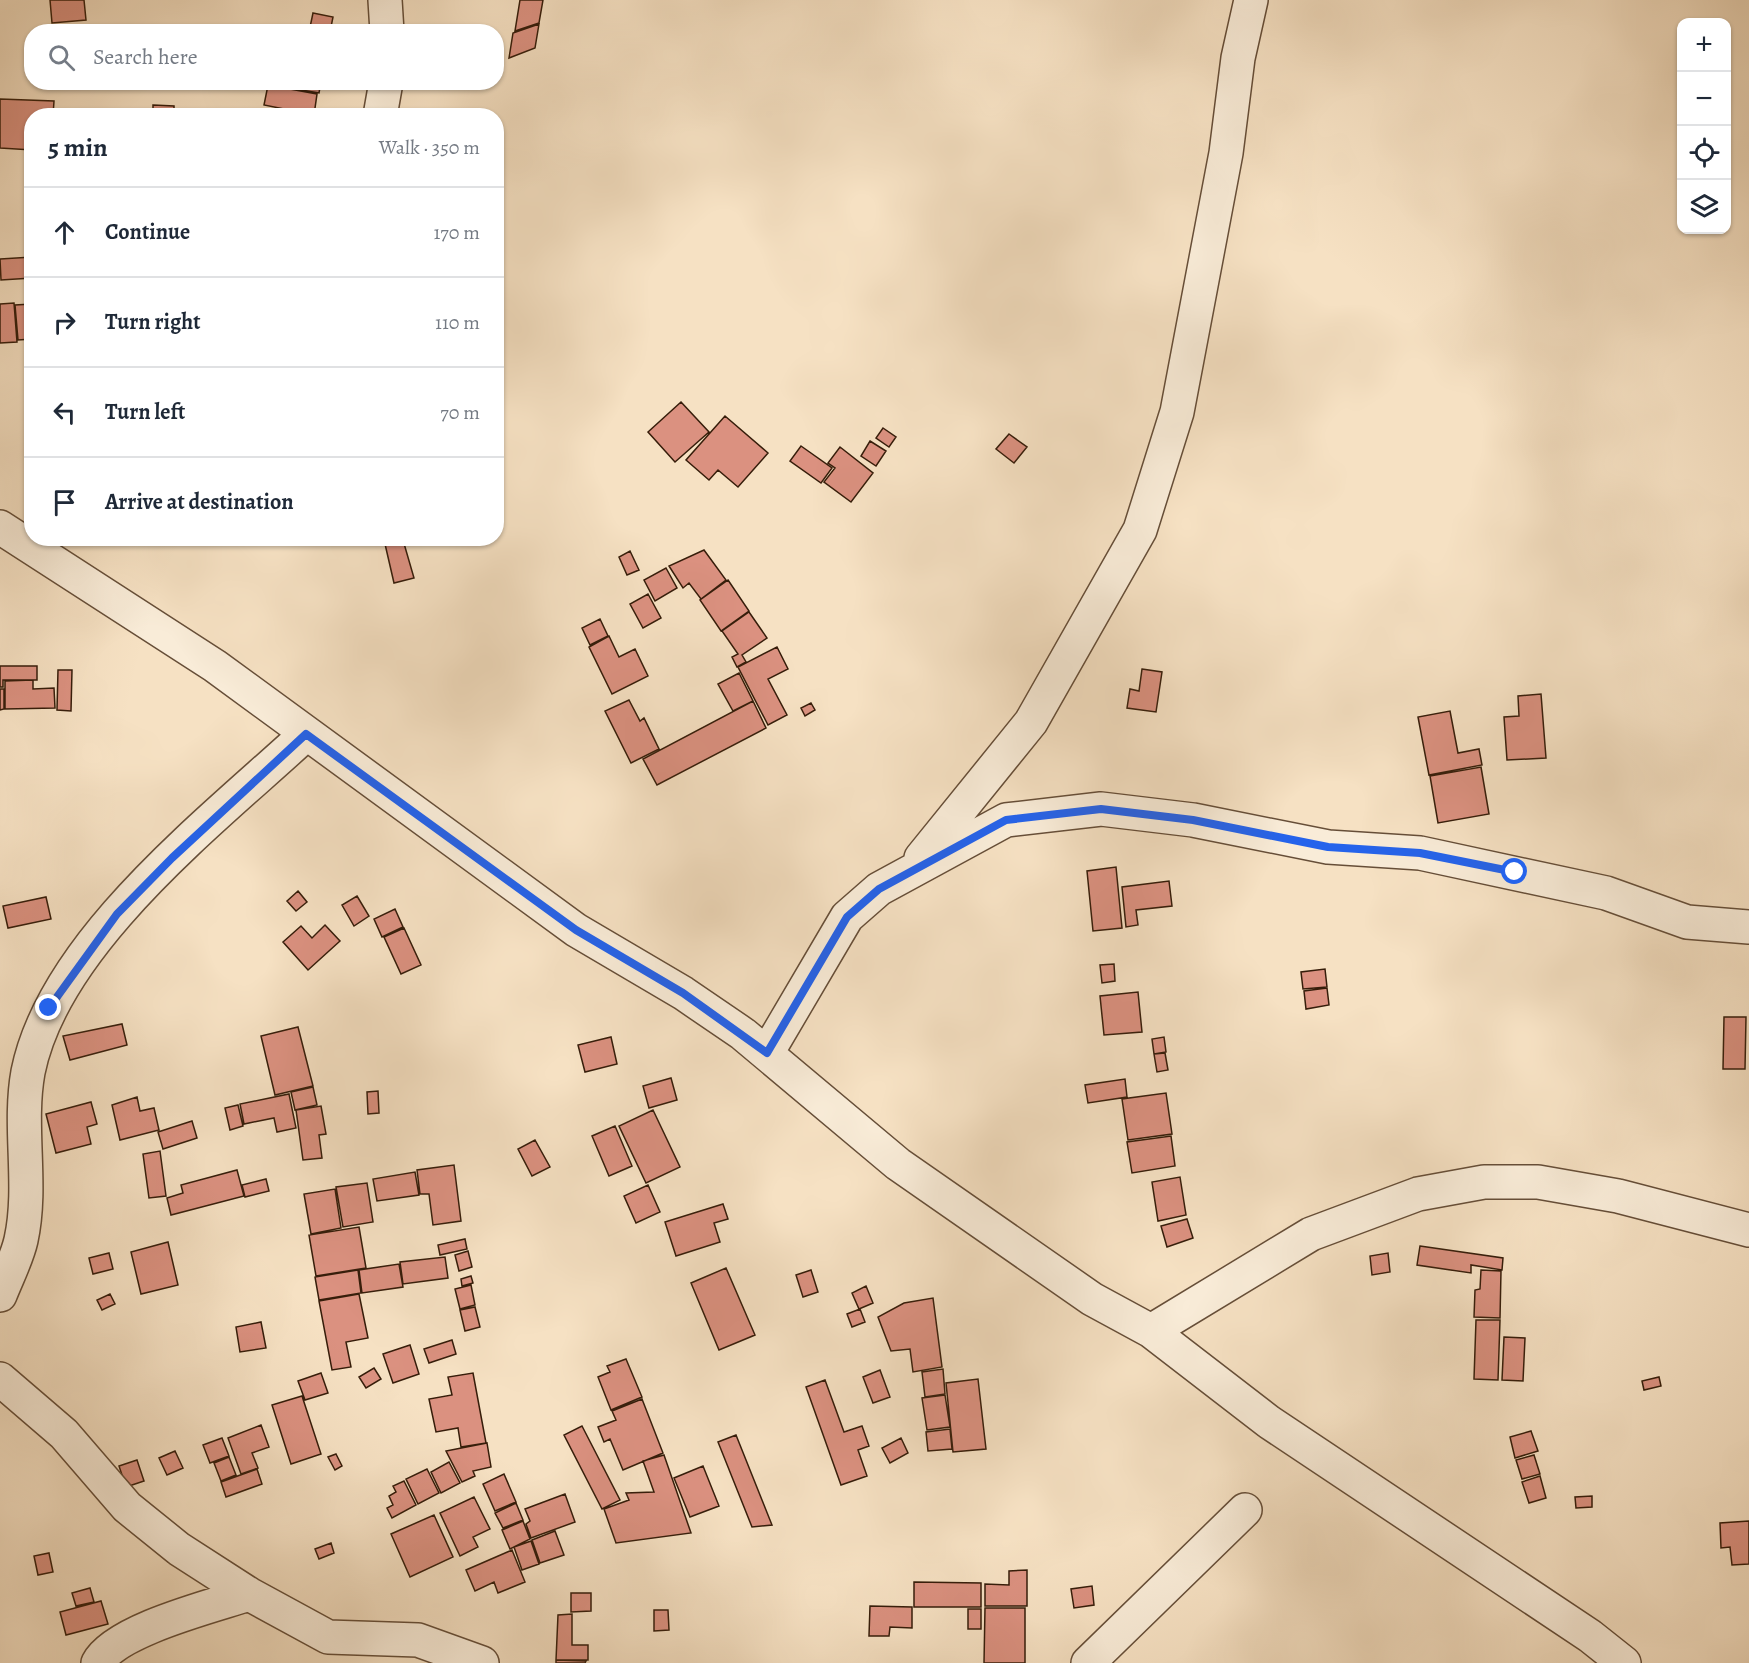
<!DOCTYPE html>
<html lang="en">
<head>
<meta charset="utf-8">
<style>
  :root { --surface:#fff; --page:#f2f2f3; --text:#1f2937; --muted:#747a83; --line:#e0e1e3 }
  body { margin:0; font-family:Alegreya,serif; background:var(--page); color:var(--text) }
  .controls { position:absolute; right:18px; top:18px; display:grid; overflow:hidden; border-radius:12px; box-shadow:0 2px 4px #0004 }
  .controls button { width:54px; height:54px; display:grid; place-items:center; padding:0; border:0; border-bottom:2px solid var(--line); background:var(--surface); color:var(--text); font:30px sans-serif }
  .stop { position:absolute; width:18px; height:18px; margin:-14px; border:4px solid #2563eb; border-radius:50%; background:#fff }
  .stop.end { background:#2563eb; border-color:#fff; box-shadow:0 2px 6px #0008 }
  .list { margin:0; padding:0; list-style:none }
  h2 { display:flex; justify-content:space-between; align-items:center; height:78px; margin:0; padding:0 24px; font-size:26px }
  h2 small { font-size:20px; font-weight:400; color:var(--muted) }
  .list li { display:grid; grid-template-columns:39px 1fr auto; gap:18px; align-items:center; box-sizing:border-box; height:90px; padding:0 24px; border-top:2px solid var(--line) }
  .list b { display:block; font-size:22px; white-space:nowrap }
  .list em { font-size:20px; font-style:normal; color:var(--muted) }
  .icon { flex:none; width:33px; height:33px; fill:none; stroke:currentColor; stroke-width:2; stroke-linecap:round; stroke-linejoin:round }
  .map { position:relative; flex:none; width:1749px; height:1663px; overflow:hidden }
  .search { position:absolute; background:var(--surface); box-shadow:0 2px 4px #0004; left:24px; top:24px; width:480px; height:66px; display:flex; align-items:center; gap:15px; box-sizing:border-box; padding:0 21px; border-radius:24px; color:var(--muted); font-size:22px }
  .panel { position:absolute; background:var(--surface); box-shadow:0 2px 4px #0004; left:24px; top:108px; width:480px; height:438px; border-radius:24px }
  .map>svg:first-child { display:block }
</style>
</head>
<body>
<div class="map">
<svg width="1749" height="1663" viewBox="0 0 1749 1663">
  <rect width="100%" height="100%" fill="#f6e1c3"/>
  <filter id="stains"><feTurbulence type="fractalNoise" baseFrequency=".00333" numOctaves="4"/><feColorMatrix values="0 0 0 0 .2 0 0 0 0 .09 0 0 0 0 .02 0 0 0 .5 -.17"/></filter>
  <radialGradient id="worn" r=".72"><stop offset=".6" stop-color="#630" stop-opacity="0"/><stop offset="1" stop-color="#630" stop-opacity=".3"/></radialGradient>
  <path fill="#db9180" stroke="#361d0a" stroke-width="1.5" d="M50,0H84L86,20L52,23Z
    M520,0H543L539,23L515,31Z
    M313,13L333,17L330,32H309Z
    M539,24L535,48L509,58L513,33Z
    M291,82H321L319,93L290,88Z
    M268,85L317,94L314,115L264,105Z
    M0,99L54,101L53,116H32V150L0,148Z
    M153,105L174,106V116H153Z
    M274,108L300,114L299,116H272Z
    M32,257V278L1,280L0,259Z
    M14,303L17,342L0,343V304Z
    M32,304V339L18,340L15,305Z
    M681,402L709,432L675,462L648,432Z
    M725,416L768,453L738,487L718,470L709,480L686,460Z
    M883,428L896,437L889,447L876,438Z
    M1009,434L1027,447L1014,463L996,449Z
    M870,441L886,451L876,466L861,456Z
    M801,446L832,468L821,483L790,461Z
    M840,447L873,473L851,502L824,482L835,468L828,463Z
    M403,540L414,578L394,583L385,544Z
    M704,550L726,580L701,599L689,583L683,588L669,566Z
    M630,551L639,570L627,575L619,557Z
    M666,568L677,588L655,601L644,580Z
    M728,580L749,611L721,631L700,600Z
    M648,594L661,618L643,628L630,604Z
    M749,612L767,638L742,655L746,662L737,667L732,657L738,654L722,631Z
    M600,619L608,636L590,645L582,628Z
    M609,636L619,657L635,649L648,676L612,694L589,647Z
    M777,647L788,669L768,679L787,715L768,725L738,667Z
    M0,666H37V680H3V687H0Z
    M1142,669L1162,672L1156,712L1127,708L1130,689L1139,691Z
    M58,670H72L71,711L57,710Z
    M739,673L753,701L733,711L718,684Z
    M33,680V689L54,688L55,708L5,709V681Z
    M0,689H4V709L0,710Z
    M1541,694L1546,758L1507,760L1504,717L1519,716L1518,696Z
    M629,700L640,721L644,718L659,749L631,763L605,711Z
    M753,701L766,728L657,785L643,759Z
    M811,703L815,710L805,716L801,708Z
    M1450,711L1458,753L1479,749L1482,765L1429,775L1418,717Z
    M1481,767L1489,814L1438,823L1430,776Z
    M1116,867L1122,928L1093,931L1087,871Z
    M1169,881L1172,906L1136,910L1138,925L1126,927L1122,887Z
    M298,891L307,902L296,911L287,901Z
    M357,896L369,916L354,926L342,905Z
    M46,897L51,919L8,928L3,906Z
    M395,909L403,927L382,937L374,919Z
    M325,925L340,941L308,970L283,942L301,926L312,938Z
    M404,928L421,965L401,974L384,937Z
    M1114,964L1115,981L1102,983L1100,965Z
    M1325,969L1327,987L1303,989L1301,972Z
    M1327,988L1329,1005L1306,1009L1304,991Z
    M1138,992L1142,1032L1104,1035L1100,996Z
    M1724,1017H1746L1745,1069H1723Z
    M122,1024L127,1045L70,1060L63,1036Z
    M298,1027L313,1086L275,1095L261,1036Z
    M611,1037L617,1064L585,1072L578,1045Z
    M1164,1037L1166,1052L1154,1054L1152,1039Z
    M1165,1053L1168,1070L1157,1072L1154,1054Z
    M671,1078L677,1100L649,1108L643,1086Z
    M1125,1079L1127,1097L1088,1103L1085,1085Z
    M313,1087L317,1105L295,1110L291,1092Z
    M378,1091L379,1113L368,1114L367,1092Z
    M1166,1093L1172,1134L1128,1140L1122,1099Z
    M289,1094L296,1128L277,1132L274,1118L244,1124L240,1104Z
    M137,1097L140,1111L154,1108L159,1130L120,1140L112,1105Z
    M91,1102L97,1124L87,1127L91,1144L56,1153L46,1114Z
    M238,1105L243,1126L230,1130L225,1108Z
    M321,1106L326,1134L319,1135L322,1158L303,1160L296,1110Z
    M653,1110L680,1167L646,1183L619,1126Z
    M192,1121L197,1138L163,1149L158,1132Z
    M615,1126L632,1166L609,1176L592,1136Z
    M1171,1136L1175,1166L1132,1173L1127,1142Z
    M535,1140L550,1167L532,1176L518,1149Z
    M160,1151L166,1196L149,1198L143,1154Z
    M454,1165L461,1221L433,1225L429,1194H420L417,1170Z
    M237,1170L244,1196L171,1215L167,1198L183,1193L181,1185Z
    M415,1172L419,1195L377,1201L373,1179Z
    M1180,1177L1186,1215L1158,1221L1152,1182Z
    M266,1179L269,1191L245,1197L242,1185Z
    M367,1183L373,1222L343,1227L336,1187Z
    M648,1185L660,1212L636,1223L624,1196Z
    M335,1189L341,1228L311,1234L304,1194Z
    M723,1204L728,1219L714,1223L720,1242L676,1256L665,1222Z
    M1187,1219L1193,1238L1167,1247L1161,1226Z
    M359,1227L366,1268L316,1276L309,1235Z
    M465,1239L467,1249L440,1255L438,1245Z
    M168,1242L178,1285L141,1294L131,1252Z
    M1420,1246L1503,1258L1502,1270L1471,1265V1273L1417,1265Z
    M468,1251L472,1267L459,1271L455,1255Z
    M109,1253L113,1269L93,1274L89,1258Z
    M1388,1253L1390,1272L1372,1275L1370,1256Z
    M445,1257L448,1278L403,1284L400,1262Z
    M399,1264L403,1287L362,1293L359,1270Z
    M726,1268L755,1335L719,1350L691,1283Z
    M358,1270L361,1293L319,1300L315,1277Z
    M811,1270L818,1292L803,1297L796,1275Z
    M1481,1270L1501,1271L1500,1318L1474,1317L1475,1290L1480,1289Z
    M471,1276L473,1283L462,1286L461,1279Z
    M471,1285L475,1305L460,1309L455,1289Z
    M866,1286L873,1303L859,1309L852,1293Z
    M110,1294L115,1304L102,1310L97,1300Z
    M359,1294L368,1338L346,1342L351,1367L332,1370L319,1301Z
    M933,1298L942,1367L913,1372L910,1349L891,1351L878,1317L904,1303Z
    M475,1307L480,1327L465,1331L460,1310Z
    M860,1309L865,1322L852,1327L847,1314Z
    M1476,1320H1500L1498,1380L1474,1379Z
    M261,1322L266,1348L240,1352L236,1327Z
    M1504,1337L1525,1338L1523,1381L1502,1380Z
    M452,1340L456,1354L429,1363L424,1349Z
    M410,1345L419,1374L393,1383L383,1354Z
    M626,1359L642,1397L611,1410L598,1377L610,1372L607,1366Z
    M374,1368L381,1379L366,1388L359,1377Z
    M943,1369L945,1394L925,1397L922,1372Z
    M880,1370L890,1397L873,1403L863,1377Z
    M321,1373L328,1393L305,1400L298,1381Z
    M473,1373L486,1443L461,1447L458,1428L436,1432L429,1399L452,1395L448,1377Z
    M1659,1377L1661,1386L1644,1390L1642,1381Z
    M978,1379L986,1449L953,1452L946,1383Z
    M825,1380L844,1432L862,1426L869,1446L858,1450L867,1476L841,1485L806,1387Z
    M945,1395L950,1427L927,1430L922,1398Z
    M302,1396L321,1454L291,1464L272,1405Z
    M642,1399L663,1453L623,1470L610,1439L604,1442L598,1427L616,1420L612,1411Z
    M261,1425L269,1447L252,1453L258,1468L241,1474L228,1438Z
    M582,1426L620,1500L602,1509L564,1435Z
    M950,1429L952,1449L928,1451L926,1432Z
    M1531,1431L1538,1451L1515,1458L1510,1437Z
    M736,1435L772,1525L752,1527L718,1442Z
    M222,1438L229,1456L210,1463L203,1445Z
    M901,1438L908,1453L890,1463L882,1448Z
    M487,1443L491,1467L473,1471L475,1476L462,1482L446,1451Z
    M175,1451L183,1468L167,1475L159,1458Z
    M336,1454L342,1466L335,1470L328,1457Z
    M664,1455L691,1533L616,1543L604,1509L629,1500L626,1493L654,1492L643,1461Z
    M1534,1455L1540,1474L1522,1479L1516,1460Z
    M229,1457L236,1475L221,1481L214,1463Z
    M137,1460L144,1481L126,1487L119,1466Z
    M449,1462L460,1483L441,1493L431,1472Z
    M703,1466L719,1506L690,1517L674,1478Z
    M257,1469L262,1484L226,1497L221,1482Z
    M427,1469L439,1493L418,1504L406,1479Z
    M504,1474L516,1502L495,1511L483,1484Z
    M1540,1476L1546,1498L1529,1503L1522,1482Z
    M404,1481L416,1505L392,1518L387,1508L393,1505L389,1496L396,1492L393,1486Z
    M565,1494L575,1522L531,1538L526,1524L530,1521L525,1509Z
    M1592,1496V1507L1576,1508L1575,1497Z
    M474,1497L490,1529L473,1537L478,1547L460,1556L440,1513Z
    M516,1503L523,1520L503,1528L495,1513Z
    M434,1515L453,1557L410,1577L391,1534Z
    M523,1521L530,1539L510,1549L502,1530Z
    M1749,1521V1564L1732,1565L1730,1547L1721,1548L1720,1523Z
    M555,1531L564,1555L540,1563L532,1540Z
    M531,1541L539,1564L522,1570L514,1547Z
    M331,1543L334,1553L319,1559L315,1549Z
    M512,1550L525,1582L498,1593L494,1582L475,1591L466,1570Z
    M49,1553L53,1572L38,1575L34,1556Z
    M1027,1570V1606H985V1584L1009,1585V1571Z
    M914,1582L981,1583V1607H914Z
    M1092,1586L1094,1605L1074,1608L1071,1589Z
    M90,1588L94,1602L76,1606L72,1593Z
    M571,1593H591V1611L571,1612Z
    M101,1601L108,1624L66,1635L60,1612Z
    M870,1606L912,1607V1628L890,1627L889,1636H869Z
    M985,1608H1025V1663H984Z
    M968,1609H981V1629H968Z
    M654,1610H668L669,1630L654,1631Z
    M572,1614V1645H588V1660H556L558,1615Z
    M556,1660L586,1661L585,1663H556Z"/>
  <g fill="none" stroke-linecap="round" stroke-linejoin="round">
    <g stroke="#664e38" stroke-width="36">
      <path id="minor" d="M385,0L387,32
        M380,116L386,82
        M0,527L215,666L576,930L683,993L743,1034L898,1164L1092,1299L1151,1331L1269,1422L1590,1636L1624,1663
        M921,858L1031,722L1140,530L1177,412L1226,153L1238,58L1251,0
        M767,1053L847,917L879,889L1006,820L1101,809L1193,820L1328,847L1420,853L1606,893L1687,922L1749,927
        M0,1295C7,1277 17,1258 21,1240C33,1185 18,1127 28,1072C54,942 212,821 306,734
        M1151,1331L1311,1234L1418,1194L1484,1182H1538L1618,1196L1749,1230
        M0,1379L64,1434L127,1507L179,1549L249,1594L328,1637L418,1640L482,1663
        M98,1663C115,1630 213,1606 249,1594
        M1088,1663L1245,1510"/>
    </g>
    <use href="#minor" stroke="#f9ecd8" stroke-width="33"/>
  </g>
  <g fill="none" stroke-linecap="round" stroke-linejoin="round">
    <path stroke="#2563eb" stroke-width="8" d="M49,1008L117,914L172,858L306,734L576,930L683,993L767,1053L847,917L879,889L1006,820L1101,809L1193,820L1328,847L1420,853L1515,872"/>
  </g>
  <rect width="100%" height="100%" filter="url(#stains)"/>
  <rect width="100%" height="100%" fill="url(#worn)"/>
</svg>
<div class="controls">
<button>+</button>
<button>−</button>
<button><svg class="icon" aria-label="locate" viewBox="0 0 24 24"><circle cx="12" cy="12" r="6"/><path d="M12 2v4M12 18v4M2 12h4M18 12h4"/></svg></button>
<button><svg class="icon" aria-label="layers" viewBox="0 0 24 24"><path d="M12 4l9 5-9 5-9-5zM3 14l9 5 9-5"/></svg></button>
</div>
<div class="stop" style="left:1515px;top:872px"></div>
<div class="stop end" style="left:49px;top:1008px"></div>
<div class="search"><svg class="icon" aria-label="search" viewBox="0 0 24 24"><circle cx="10" cy="10" r="6"/><path d="M15 15l6 6"/></svg>Search here</div>
<section class="panel">
<h2>5 min<small>Walk · 350 m</small></h2>
<ul class="list">
<li><svg class="icon" aria-label="ahead" viewBox="0 0 24 24"><path d="M12 20V5M6 11l6-6 6 6"/></svg><div><b>Continue</b></div><em>170 m</em></li>
<li><svg class="icon" aria-label="right" viewBox="0 0 24 24"><path d="M7 20v-9h11M14 6l5 5-5 5"/></svg><div><b>Turn right</b></div><em>110 m</em></li>
<li><svg class="icon" aria-label="left" viewBox="0 0 24 24"><path d="M17 20v-9H6M10 6l-5 5 5 5"/></svg><div><b>Turn left</b></div><em>70 m</em></li>
<li><svg class="icon" aria-label="arrive" viewBox="0 0 24 24"><path d="M6 21V4h12l-3 4 3 4H6"/></svg><div><b>Arrive at destination</b></div></li>
</ul>
</section>
</div>
</body>
</html>
